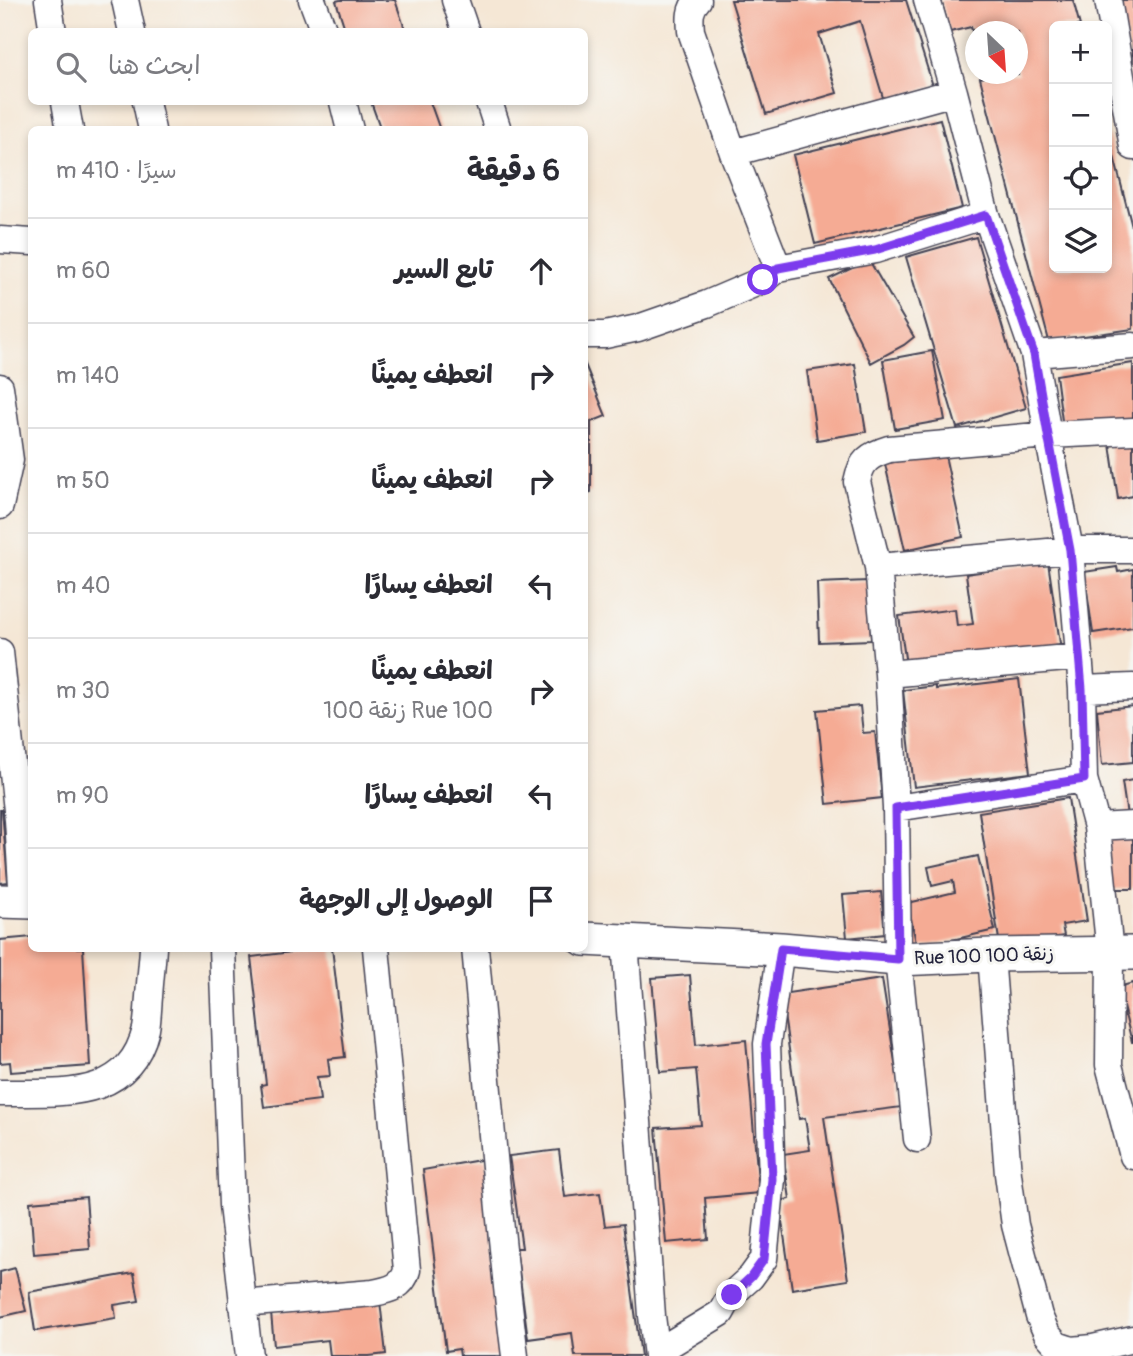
<!DOCTYPE html>
<html lang="ar">
<head>
<meta charset="utf-8">
<style>
  :root { --surface:#fff; --page:#f2f2f3; --text:#2b2b33; --muted:#7c7c81; --line:#e1e1e2 }
  body { margin:0; font-family:Pangolin,"Playpen Sans Arabic",sans-serif; background:var(--page); color:var(--text); direction:rtl }
  .controls { position:absolute; right:21px; top:21px; display:grid; overflow:hidden; border-radius:10px; box-shadow:0 4px 10px #0003 }
  .controls button { width:63px; height:63px; display:grid; place-items:center; padding:0; border:0; border-bottom:2px solid var(--line); background:var(--surface); color:var(--text); font:35px sans-serif }
  .compass { position:absolute; left:965px; top:21px; width:63px; height:63px; border-radius:50%; background:var(--surface); box-shadow:0 4px 10px #0003; rotate:155deg }
  .stop { position:absolute; width:21px; height:21px; margin:-16px; border:5px solid #7c3aed; border-radius:50%; background:#fff }
  .stop.end { background:#7c3aed; border-color:#fff; box-shadow:0 2px 7px #0008 }
  .list { margin:0; padding:0; list-style:none }
  h2 { display:flex; justify-content:space-between; align-items:center; height:91px; margin:0; padding:0 28px; font-size:30px }
  h2 small { font-size:23px; font-weight:400; color:var(--muted) }
  .list li { display:grid; grid-template-columns:46px 1fr auto; gap:21px; align-items:center; box-sizing:border-box; height:105px; padding:0 28px; border-top:2px solid var(--line) }
  .list b { display:block; font-size:26px; white-space:nowrap }
  .list p { margin:0; font-size:23px; white-space:nowrap; color:var(--muted) }
  .list em { font-size:23px; font-style:normal; color:var(--muted) }
  .icon { flex:none; width:38px; height:38px; fill:none; stroke:currentColor; stroke-width:2; stroke-linecap:round; stroke-linejoin:round }
  .map { position:relative; flex:none; width:1133px; height:1356px; overflow:hidden; direction:ltr }
  .search { position:absolute; background:var(--surface); box-shadow:0 4px 10px #0003; left:28px; top:28px; width:560px; height:77px; display:flex; align-items:center; gap:18px; box-sizing:border-box; padding:0 24px; border-radius:10px; color:var(--muted); font-size:26px }
  .panel { position:absolute; background:var(--surface); box-shadow:0 4px 10px #0003; left:28px; top:126px; width:560px; height:826px; border-radius:10px; direction:rtl }
  .map>svg:first-child { display:block }
</style>
</head>
<body>
<div class="map">
<svg width="1133" height="1356" viewBox="0 0 1133 1356">
  <rect width="100%" height="100%" fill="#f6f6f2"/>
  <filter id="ink" filterUnits="userSpaceOnUse"><feTurbulence type="fractalNoise" baseFrequency=".0143" numOctaves="2"/><feDisplacementMap in="SourceGraphic" scale="14" xChannelSelector="R" yChannelSelector="G"/><feConvolveMatrix kernelMatrix="1 2 1 2 8 2 1 2 1" color-interpolation-filters="sRGB"/></filter>
  <filter id="wash" filterUnits="userSpaceOnUse"><feTurbulence type="fractalNoise" baseFrequency=".00686" numOctaves="4" result="noise"/><feDisplacementMap in="SourceGraphic" scale="28" xChannelSelector="R" yChannelSelector="G"/><feGaussianBlur stdDeviation="1.57" result="paint"/><feColorMatrix in="noise" values="0 0 0 0 0 0 0 0 0 0 0 0 0 0 0 0 0 1.4 0 .05"/><feComposite in="paint" operator="in"/></filter>
  <g filter="url(#wash)">
    <rect width="100%" height="100%" fill="#f5e7d5"/>
    <g id="blocks">
      <path fill="#f5ab94" d="M340,0H395L406,32H346L336,1Z
        M731,0H906L933,86L884,101L860,21L819,34L837,93L766,114Z
        M941,0H1073L1080,26H1054V268H1107L1108,133L1133,231V329L1049,341L980,78L999,74H1018V32H976L975,42L971,27L950,32Z
        M1117,0H1133V62H1132Z
        M371,102H430L440,130H381Z
        M940,119L962,208L815,244L793,155Z
        M976,237L1026,408L957,428L906,257Z
        M869,260L914,337L904,345L871,363L829,279Z
        M932,351L945,420L895,429L883,360Z
        M584,362L606,416L591,422V492L584,494Z
        M1133,363V418L1063,428L1056,375Z
        M855,364L866,432L817,440L807,371Z
        M1133,441V496L1118,499L1110,444Z
        M944,451L963,537L905,550L885,464Z
        M1048,562L1061,650L907,672L899,616L955,609L957,626L973,624L966,574Z
        M1117,567L1118,572L1133,569V627L1093,633L1084,572Z
        M868,581L871,640L819,642L817,583Z
        M1019,679L1030,773L914,787L903,690L936,686V689Z
        M860,706L863,733L875,732L882,798L827,804L817,710Z
        M1133,706V762L1102,765L1097,710Z
        M1133,780V821L1128,822L1122,782Z
        M1068,798L1087,921L1062,925L1064,936L1000,946L979,812Z
        M0,810H2L8,882L0,883Z
        M1109,837L1133,838V889H1108Z
        M978,856L995,930L917,948L908,903L955,892L953,881L932,886L928,867Z
        M881,892L885,934L847,938L843,895Z
        M32,937V948H83L90,1066L11,1072L10,1062L0,1063V940Z
        M324,948H332L345,1057L328,1059L330,1076L317,1077L320,1100L264,1107L261,1085L266,1084L251,957Z
        M690,975L696,1045L746,1040L759,1193L705,1198L708,1239L666,1243L656,1128L701,1125L696,1069L660,1072L652,978Z
        M882,979L902,1107L824,1117L848,1280L792,1289L779,1201L790,1199L783,1154L810,1150L805,1118L799,1119L781,994Z
        M1133,983V1042H1132L1118,987Z
        M559,1150L565,1197L600,1193L605,1226L623,1224L641,1356H575L572,1333L528,1339L516,1248H522L509,1156Z
        M486,1159L504,1356H460L459,1349L446,1351L423,1170Z
        M86,1197L90,1249L34,1254L30,1202Z
        M15,1268L26,1311L0,1317V1272Z
        M134,1273L139,1301L114,1305L116,1318L35,1331L29,1292Z
        M380,1301L386,1354L369,1356H330L328,1340L274,1346L271,1313Z"/>
    </g>
  </g>
  <g filter="url(#ink)">
    <use href="#blocks" fill-opacity="0" stroke="#424052" stroke-width="2"/>
    <g fill="none" stroke-linecap="round" stroke-linejoin="round">
      <g stroke="#424052" stroke-width="29">
        <path id="minor" d="M48,0L53,32
          M125,0L132,32
          M312,0L324,32
          M455,0L466,32
          M927,0L954,92L986,215L1034,354L1048,435L1070,550L1082,689L1084,779L1097,827L1110,953L1109,1065L1133,1156
          M1108,0L1133,147
          M65,102L70,130
          M146,102L152,130
          M343,102L350,130
          M489,102L498,130
          M733,153L954,92
          M0,240L32,242
          M778,268L875,250L986,215
          M584,335H605L638,328L707,304L763,280L778,268L733,153L691,31C690,19 689,9 698,0
          M1034,354L1133,346
          M0,387L10,460L0,506
          M878,567L1070,550H1133
          M0,652L18,820L23,902
          M888,674L1078,657
          M1082,689L1133,687
          M896,808L1084,779
          M1097,827L1133,825
          M625,941L652,1316L657,1356
          M222,948L232,1205L249,1356
          M475,948C488,1084 498,1221 515,1356
          M991,955L1008,1174L1015,1225L1039,1316L1047,1334L1057,1345L1072,1350L1093,1348L1133,1339
          M0,1093C60,1092 128,1102 146,1029C148,1018 148,1007 149,997C150,981 152,965 153,948
          M917,1139L898,959L896,808L888,674L878,567L857,482C861,461 869,455 889,449L1048,435L1133,431
          M242,1304L373,1293C389,1290 403,1287 407,1270L376,948
          M657,1352L721,1313L731,1295L751,1277L764,1259L772,1179L767,1044L781,949"/>
      </g>
      <g stroke="#424052" stroke-width="36">
        <path id="tertiary" d="M0,901L32,902
          M584,939L781,949L898,959L991,955L1133,953"/>
      </g>
      <use href="#minor" stroke="#fff" stroke-width="26"/>
      <use href="#tertiary" stroke="#fff" stroke-width="33"/>
    </g>
  </g>
  <g fill="none" stroke-linecap="round" stroke-linejoin="round" filter="url(#ink)">
    <path stroke="#7c3aed" stroke-width="9" d="M732,1295L751,1277L764,1259L772,1179L766,1044L781,949L898,959L896,808L1084,779L1082,689L1070,550L1048,435L1034,354L986,215L875,250L778,268L763,280"/>
  </g>
  <g text-anchor="middle" dominant-baseline="central" stroke-width="6" stroke-linejoin="round" paint-order="stroke">
    <g font-size="19" fill="#22223b" stroke="#f6f6f2">
      <text transform="translate(984 956) rotate(-2)">Rue 100 زنقة 100</text>
    </g>
  </g>
</svg>
<div class="controls">
<button>+</button>
<button>−</button>
<button><svg class="icon" aria-label="locate" viewBox="0 0 24 24"><circle cx="12" cy="12" r="6"/><path d="M12 2v4M12 18v4M2 12h4M18 12h4"/></svg></button>
<button><svg class="icon" aria-label="layers" viewBox="0 0 24 24"><path d="M12 4l9 5-9 5-9-5zM3 14l9 5 9-5"/></svg></button>
</div>
<svg class="compass" viewBox="-18 -18 36 36"><path d="M0-13l5 13h-10z" fill="#e53935"/><path d="M0 13l5-13h-10z" fill="#7c7c81"/></svg>
<div class="stop" style="left:763px;top:280px"></div>
<div class="stop end" style="left:732px;top:1295px"></div>
<div class="search"><svg class="icon" aria-label="search" viewBox="0 0 24 24"><circle cx="10" cy="10" r="6"/><path d="M15 15l6 6"/></svg>ابحث هنا</div>
<section class="panel">
<h2>6 دقيقة<small>سيرًا · 410 m</small></h2>
<ul class="list">
<li><svg class="icon" aria-label="ahead" viewBox="0 0 24 24"><path d="M12 20V5M6 11l6-6 6 6"/></svg><div><b>تابع السير</b></div><em>60 m</em></li>
<li><svg class="icon" aria-label="right" viewBox="0 0 24 24"><path d="M7 20v-9h11M14 6l5 5-5 5"/></svg><div><b>انعطف يمينًا</b></div><em>140 m</em></li>
<li><svg class="icon" aria-label="right" viewBox="0 0 24 24"><path d="M7 20v-9h11M14 6l5 5-5 5"/></svg><div><b>انعطف يمينًا</b></div><em>50 m</em></li>
<li><svg class="icon" aria-label="left" viewBox="0 0 24 24"><path d="M17 20v-9H6M10 6l-5 5 5 5"/></svg><div><b>انعطف يسارًا</b></div><em>40 m</em></li>
<li><svg class="icon" aria-label="right" viewBox="0 0 24 24"><path d="M7 20v-9h11M14 6l5 5-5 5"/></svg><div><b>انعطف يمينًا</b><p>Rue 100 زنقة 100</p></div><em>30 m</em></li>
<li><svg class="icon" aria-label="left" viewBox="0 0 24 24"><path d="M17 20v-9H6M10 6l-5 5 5 5"/></svg><div><b>انعطف يسارًا</b></div><em>90 m</em></li>
<li><svg class="icon" aria-label="arrive" viewBox="0 0 24 24"><path d="M6 21V4h12l-3 4 3 4H6"/></svg><div><b>الوصول إلى الوجهة</b></div></li>
</ul>
</section>
</div>
</body>
</html>
